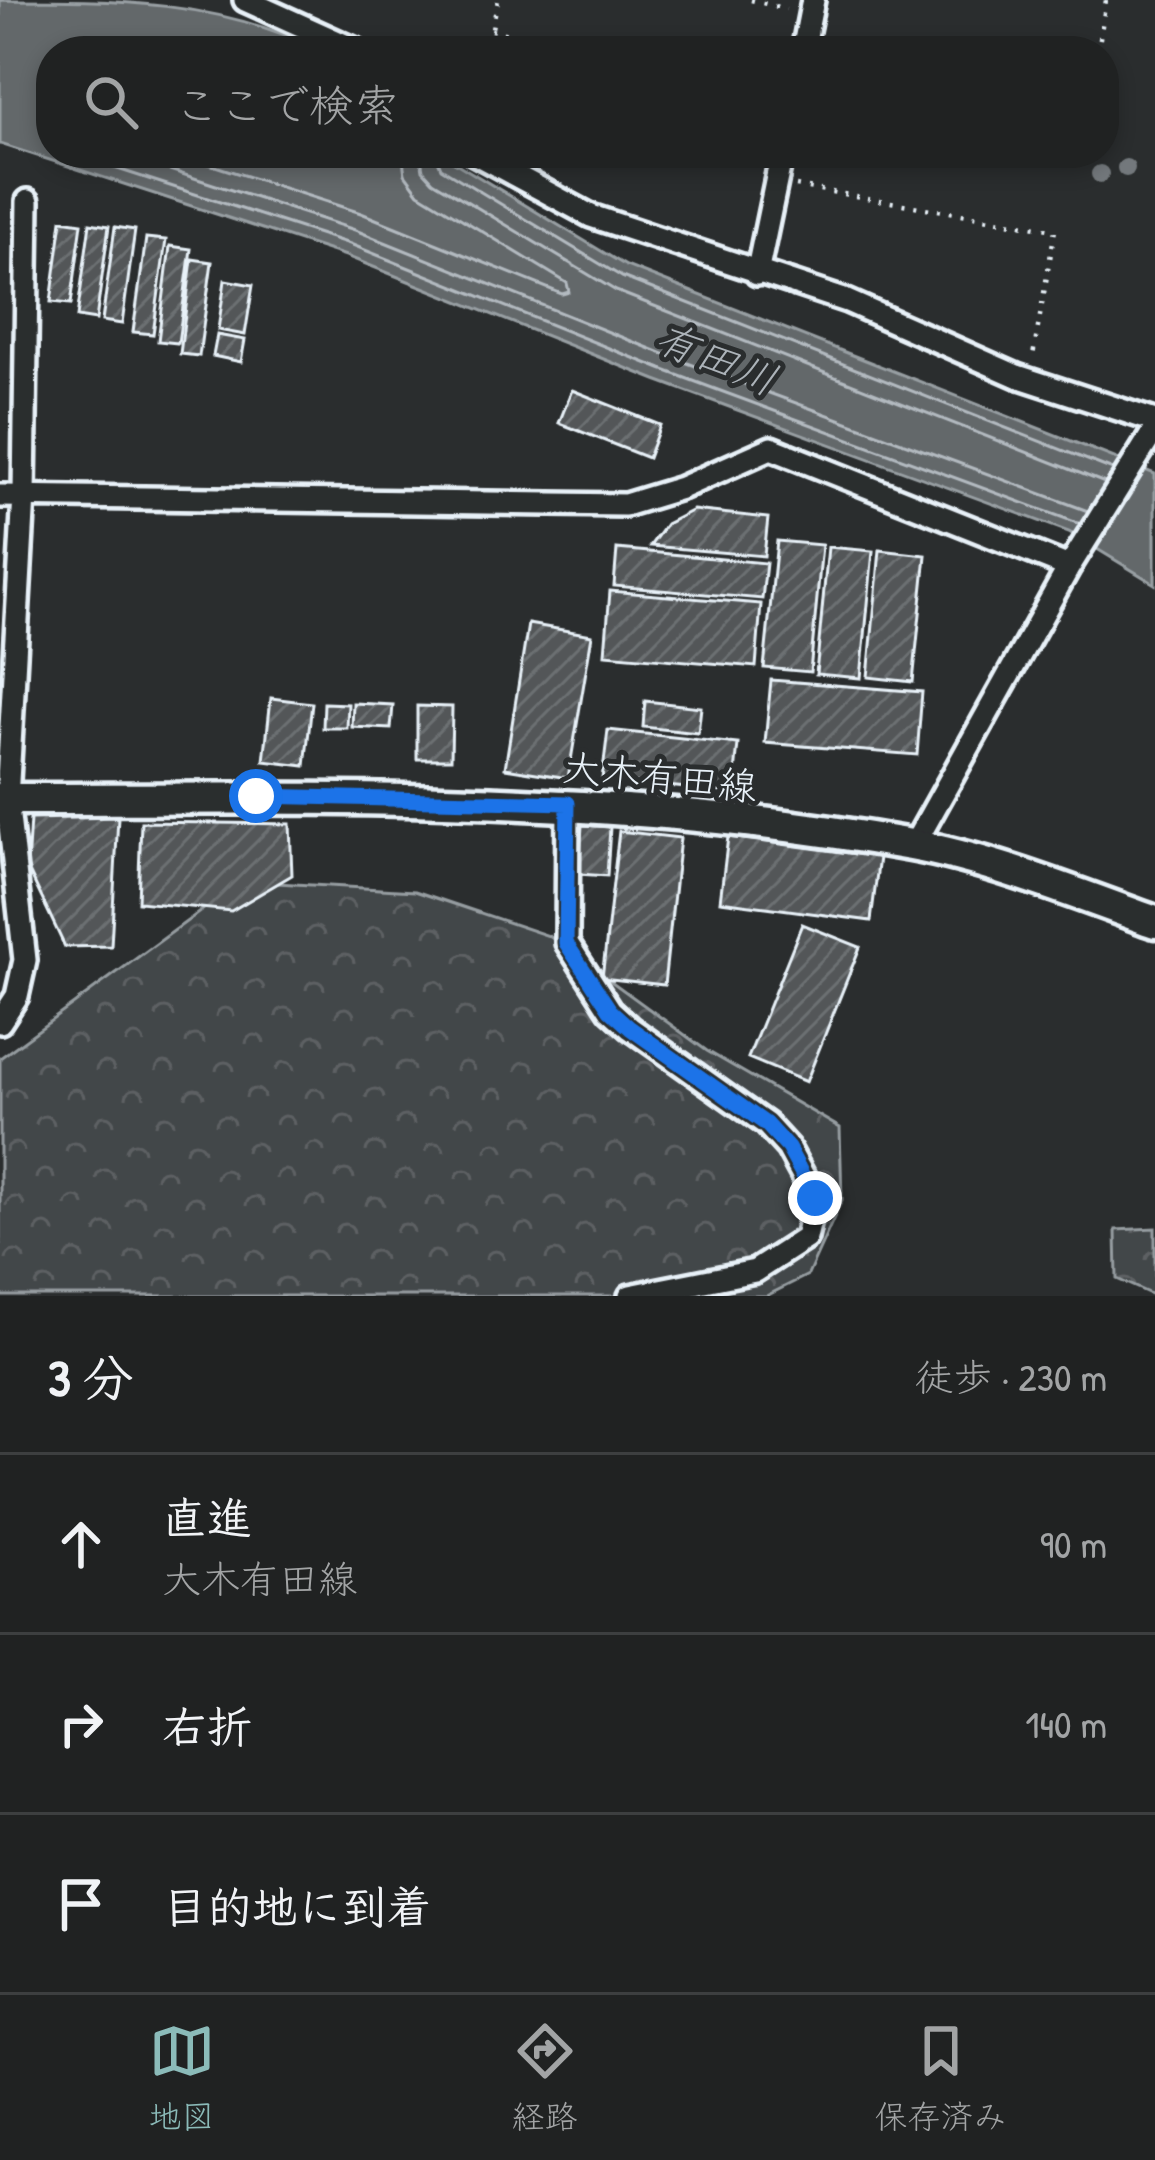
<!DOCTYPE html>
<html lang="ja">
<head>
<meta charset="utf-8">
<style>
  :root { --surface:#202222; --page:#2d2f2f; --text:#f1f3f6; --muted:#a2a4a5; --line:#3d3f40; --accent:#8bbbb9 }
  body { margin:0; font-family:"Patrick Hand","Klee One",sans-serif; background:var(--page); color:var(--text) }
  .stop { position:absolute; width:36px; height:36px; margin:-27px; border:9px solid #1a73e8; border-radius:50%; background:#fff }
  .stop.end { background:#1a73e8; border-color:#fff; box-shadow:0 3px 12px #0008 }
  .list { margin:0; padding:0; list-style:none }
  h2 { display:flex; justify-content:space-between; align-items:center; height:156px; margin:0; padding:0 48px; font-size:51px }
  h2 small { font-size:39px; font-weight:400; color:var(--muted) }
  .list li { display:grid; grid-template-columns:78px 1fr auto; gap:36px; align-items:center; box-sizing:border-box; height:180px; padding:0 48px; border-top:3px solid var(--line) }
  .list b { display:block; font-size:45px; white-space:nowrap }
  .list p { margin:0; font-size:39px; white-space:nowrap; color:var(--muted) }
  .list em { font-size:39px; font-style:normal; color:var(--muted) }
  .icon { flex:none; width:66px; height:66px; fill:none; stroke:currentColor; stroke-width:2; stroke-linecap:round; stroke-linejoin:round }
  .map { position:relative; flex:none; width:1155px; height:1296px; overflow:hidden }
  .search { position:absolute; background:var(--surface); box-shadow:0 6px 18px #0003; left:36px; right:36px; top:36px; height:132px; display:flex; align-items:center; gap:30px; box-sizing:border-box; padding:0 42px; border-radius:48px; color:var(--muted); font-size:45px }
  .sheet { height:696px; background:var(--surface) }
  nav { display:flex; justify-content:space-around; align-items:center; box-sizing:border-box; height:168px; border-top:3px solid var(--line); background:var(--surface); font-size:33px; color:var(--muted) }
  nav a { display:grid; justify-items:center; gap:6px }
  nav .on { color:var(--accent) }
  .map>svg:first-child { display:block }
</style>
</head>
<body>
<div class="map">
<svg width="1155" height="1296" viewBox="0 0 1155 1296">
  <defs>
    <pattern id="forest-crowns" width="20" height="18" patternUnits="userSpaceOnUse" patternTransform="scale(3)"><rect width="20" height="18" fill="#424648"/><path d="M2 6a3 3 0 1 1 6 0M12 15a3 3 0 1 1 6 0" fill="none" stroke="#5d6163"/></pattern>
    <pattern id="building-hatch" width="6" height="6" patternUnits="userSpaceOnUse" patternTransform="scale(3)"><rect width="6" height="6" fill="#535759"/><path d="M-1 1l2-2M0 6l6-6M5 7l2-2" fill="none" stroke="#6c7072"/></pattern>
  </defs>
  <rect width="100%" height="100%" fill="#2a2d2e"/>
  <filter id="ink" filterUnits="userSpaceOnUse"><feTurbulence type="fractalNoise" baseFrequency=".00833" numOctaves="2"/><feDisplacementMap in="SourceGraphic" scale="24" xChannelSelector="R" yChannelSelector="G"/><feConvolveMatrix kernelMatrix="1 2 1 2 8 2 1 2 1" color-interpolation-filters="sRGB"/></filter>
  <g filter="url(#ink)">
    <path fill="url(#forest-crowns)" stroke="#959ca0" stroke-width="3" d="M242,881L415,891L549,936L707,1051L840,1128L842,1200L808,1275L766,1296H0V1058Z
      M1155,1228V1296L1117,1279L1116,1230Z"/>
    <path fill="#63686b" stroke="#989fa3" stroke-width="3" d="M0,0C115,0 220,0 321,51H51V153H439L626,266L1155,474V584L1069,532L656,380L346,256L0,144Z"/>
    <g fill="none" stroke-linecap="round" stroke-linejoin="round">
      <path stroke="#b3bac0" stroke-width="3" d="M68,153L350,244L661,369L1080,524
        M117,153L355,230L666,355L1088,511
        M175,153L361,213L562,294L569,292L567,283L419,193L405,174L402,153
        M420,153L423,170L433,181L616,291L1105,483
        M435,153L441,168L622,277L1113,470"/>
    </g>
    <path fill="url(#building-hatch)" stroke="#e8f1f8" stroke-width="3" d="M62,220L82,223L71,304L51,302Z
      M90,223L109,226L96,320L77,317Z
      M115,227L135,230L122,324L102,321Z
      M146,238L166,240L153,334L133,332Z
      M170,246L191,249L178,343L158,341Z
      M192,259L212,262L199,356L180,354Z
      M225,280L253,285L245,335L218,330Z
      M217,335L245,340L241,362L213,356Z
      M572,390L660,425L648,458L559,423Z
      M693,510L768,518L764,556L650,546L666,524Z
      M777,541L822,545L810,672L764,668Z
      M828,547L873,551L861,678L816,674Z
      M617,549L766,563L762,599L614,586Z
      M880,550L926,555L913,682L868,677Z
      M610,591L761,604L756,667L605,654Z
      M528,624L592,635L568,778L505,768Z
      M771,680L922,692L917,755L765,743Z
      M271,698L312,703L305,766L264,761Z
      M645,701L701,707L698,733L643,727Z
      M324,703L348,704L347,728H323Z
      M353,703L393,705L391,729L352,727Z
      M417,706L452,707L451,759H417Z
      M608,730L738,744L733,793L602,779Z
      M118,817L111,946L65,947L27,867L30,819Z
      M141,822L290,824L292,875L231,911L138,902Z
      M582,825L610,827L607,876L579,874Z
      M619,831L680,838L664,985L602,978Z
      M728,837L879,857L871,921L720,901Z
      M802,924L860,947L806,1082L748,1058Z"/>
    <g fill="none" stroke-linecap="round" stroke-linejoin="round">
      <g stroke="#e8f1f8" stroke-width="30">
        <path id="street" d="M245,0L358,51
          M803,51L813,0
          M474,153L591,216L847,301L1017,376L1155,421
          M757,274L782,153
          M0,496L625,505L681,488L771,448L1069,567
          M568,803L567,943L610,1010L630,1028L766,1124L788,1148L815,1198L806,1238L755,1271L630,1296
          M914,845L1069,567L1155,429
          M0,1022L17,996L25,960L7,799L24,495L28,201"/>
      </g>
      <g stroke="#e8f1f8" stroke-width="39">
        <path id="secondary" d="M0,799C305,799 610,790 911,845C993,860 1077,894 1155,922"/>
      </g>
      <path stroke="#e8f1f8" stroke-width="4.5" stroke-dasharray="3 9" stroke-linecap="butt" d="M751,0L786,9
        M491,30L581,51
        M487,51L498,0
        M1098,51L1106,0
        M796,186L1055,230L1033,356"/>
      <use href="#street" stroke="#2a2d2e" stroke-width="21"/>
      <use href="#secondary" stroke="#2a2d2e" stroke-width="30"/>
    </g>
    <g fill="#73787b">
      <circle cx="1126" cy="168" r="9"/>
      <circle cx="1100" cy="174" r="9"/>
    </g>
  </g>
  <g fill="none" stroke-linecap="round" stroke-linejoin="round" filter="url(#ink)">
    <path stroke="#1a73e8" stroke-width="15" d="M256,796L568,803L566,943L610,1010L630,1028L766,1124L788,1148L815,1198"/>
  </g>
  <g text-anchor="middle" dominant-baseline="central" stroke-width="10" stroke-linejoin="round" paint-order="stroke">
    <g font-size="39" fill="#e8f1f8" stroke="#2a2d2e">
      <text transform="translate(660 776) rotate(6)">大木有田線</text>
    </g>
    <g font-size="42" font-style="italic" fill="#acb3b9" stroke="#2a2d2e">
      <text transform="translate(717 358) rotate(22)">有田川</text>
    </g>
  </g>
</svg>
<div class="stop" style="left:256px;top:796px"></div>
<div class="stop end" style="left:815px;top:1198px"></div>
<div class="search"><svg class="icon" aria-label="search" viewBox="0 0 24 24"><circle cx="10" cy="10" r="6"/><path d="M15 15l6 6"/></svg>ここで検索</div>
</div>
<section class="sheet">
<h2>3 分<small>徒歩 · 230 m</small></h2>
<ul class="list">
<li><svg class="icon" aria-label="ahead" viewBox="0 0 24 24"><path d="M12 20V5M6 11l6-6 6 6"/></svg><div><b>直進</b><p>大木有田線</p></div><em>90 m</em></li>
<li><svg class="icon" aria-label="right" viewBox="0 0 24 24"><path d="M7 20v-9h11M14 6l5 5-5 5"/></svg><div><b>右折</b></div><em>140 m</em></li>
<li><svg class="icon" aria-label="arrive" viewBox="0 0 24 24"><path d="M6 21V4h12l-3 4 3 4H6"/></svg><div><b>目的地に到着</b></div></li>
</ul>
</section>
<nav>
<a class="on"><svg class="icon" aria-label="map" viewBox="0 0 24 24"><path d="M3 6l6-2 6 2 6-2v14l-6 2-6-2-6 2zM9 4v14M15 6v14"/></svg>地図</a>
<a><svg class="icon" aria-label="directions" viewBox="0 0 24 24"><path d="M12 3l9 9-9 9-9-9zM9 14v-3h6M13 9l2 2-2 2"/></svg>経路</a>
<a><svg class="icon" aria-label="saved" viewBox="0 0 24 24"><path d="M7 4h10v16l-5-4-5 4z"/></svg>保存済み</a>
</nav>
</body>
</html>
